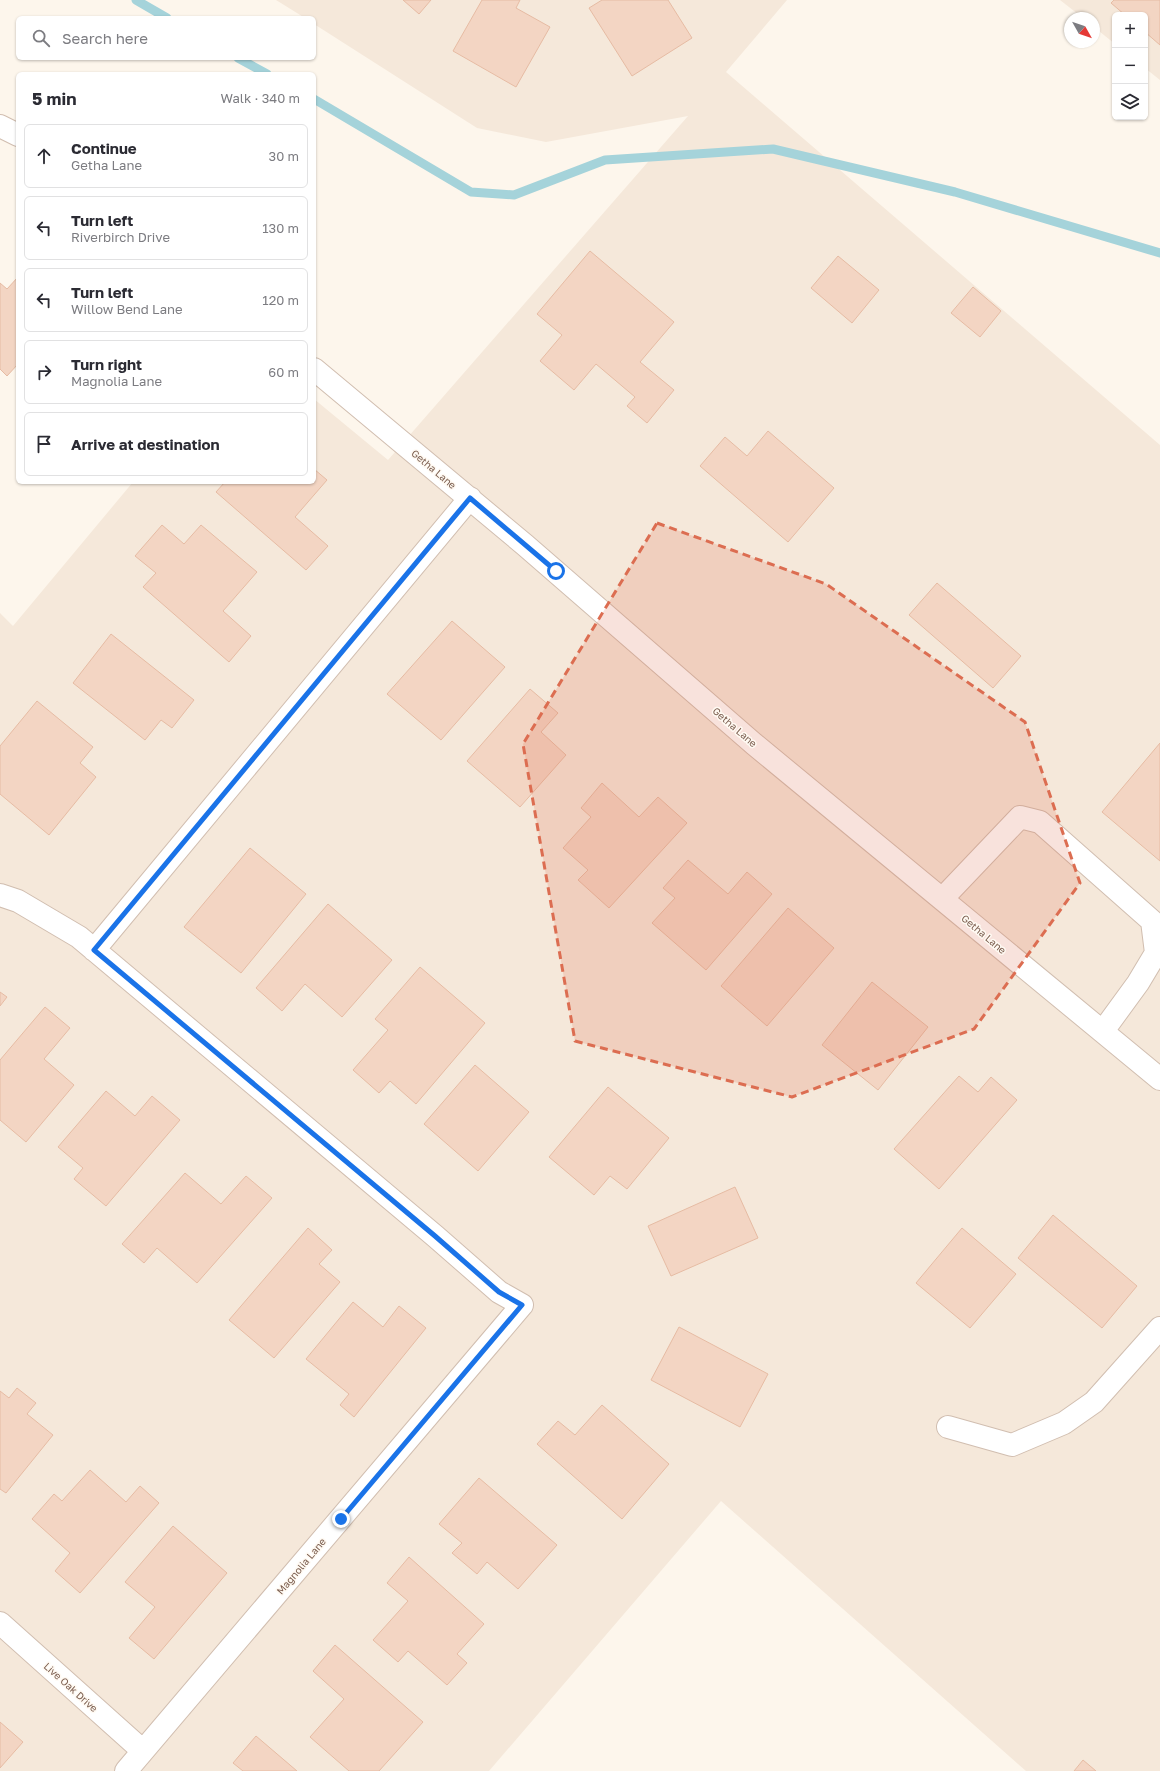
<!DOCTYPE html>
<html lang="en">
<head>
<meta charset="utf-8">
<style>
  :root { --surface:#fff; --page:#f7f7f7; --text:#2b2b33; --muted:#7c7c81; --line:#e1e1e2 }
  body { margin:0; font-family:"Golos Text",sans-serif; background:var(--page); color:var(--text) }
  .controls { position:absolute; right:12px; top:12px; display:grid; overflow:hidden; border-radius:6px; box-shadow:0 1px 3px #0004 }
  .controls button { width:36px; height:36px; display:grid; place-items:center; padding:0; border:0; border-bottom:1px solid var(--line); background:var(--surface); color:var(--text); font:20px sans-serif }
  .compass { position:absolute; left:1064px; top:12px; width:36px; height:36px; border-radius:50%; background:var(--surface); box-shadow:0 1px 3px #0004; rotate:130deg }
  .stop { position:absolute; width:12px; height:12px; margin:-9px; border:3px solid #1a73e8; border-radius:50%; background:#fff }
  .stop.end { background:#1a73e8; border-color:#fff; box-shadow:0 1px 4px #0008 }
  .list { margin:0; padding:0; list-style:none }
  h2 { display:flex; justify-content:space-between; align-items:center; height:52px; margin:0; padding:0 16px; font-size:17px }
  h2 small { font-size:13px; font-weight:400; color:var(--muted) }
  .list li { display:grid; grid-template-columns:26px 1fr auto; gap:12px; align-items:center; box-sizing:border-box; height:64px; margin:0 8px 8px; padding:0 8px; border:1px solid var(--line); border-radius:6px }
  .list b { display:block; font-size:15px; white-space:nowrap }
  .list p { margin:0; font-size:13px; white-space:nowrap; color:var(--muted) }
  .list em { font-size:13px; font-style:normal; color:var(--muted) }
  .icon { flex:none; width:22px; height:22px; fill:none; stroke:currentColor; stroke-width:2; stroke-linecap:round; stroke-linejoin:round }
  .map { position:relative; flex:none; width:1160px; height:1771px; overflow:hidden }
  .search { position:absolute; background:var(--surface); box-shadow:0 1px 3px #0004; left:16px; top:16px; width:300px; height:44px; display:flex; align-items:center; gap:10px; box-sizing:border-box; padding:0 14px; border-radius:6px; color:var(--muted); font-size:15px }
  .panel { position:absolute; background:var(--surface); box-shadow:0 1px 3px #0004; left:16px; top:72px; width:300px; height:412px; border-radius:6px }
  .map>svg:first-child { display:block }
</style>
</head>
<body>
<div class="map">
<svg width="1160" height="1771" viewBox="0 0 1160 1771">
  <rect width="100%" height="100%" fill="#fdf6ec"/>
  <path fill="#f5e8da" d="M276,0H787L726,72L1160,445V1771H1026L721,1501L489,1771H0V613L13,626L133,482H314V399L388,460L688,116L546,142L477,128L314,24V18H305Z
    M1060,0H1160V80L1145,68V15H1115V44L1094,27V18H1083Z"/>
  <g fill="none" stroke-linecap="round" stroke-linejoin="round">
    <path stroke="#a5d3da" stroke-width="9" d="M136,0L167,18
      M238,58L267,74
      M314,99L471,192L514,195L605,160L773,149L955,192L1160,253"/>
  </g>
  <path fill="#f3d5c3" stroke="#e6bba3" d="M403,0H431L419,14Z
    M482,0H520L516,8L550,27L516,87L453,51Z
    M602,0H668L692,38L632,76L589,8Z
    M1114,0H1160V45L1145,32V15H1125L1111,3Z
    M590,251L674,322L640,362L674,390L647,423L627,406L635,397L596,364L574,390L540,361L562,335L537,314Z
    M838,256L879,290L852,323L811,288Z
    M18,277V364L7,376L0,369V283L7,289Z
    M973,287L1001,311L980,337L951,313Z
    M768,431L834,488L788,542L700,466L725,437L747,456Z
    M314,469L327,480L295,517L328,546L306,570L216,492L225,482H314Z
    M162,525L184,544L201,525L257,572L223,611L251,636L229,662L143,587L156,573L135,556Z
    M937,583L1021,656L993,688L909,615Z
    M452,621L505,667L441,740L387,694Z
    M111,634L194,700L172,728L161,720L145,740L73,683Z
    M530,689L558,713L541,732L566,755L520,807L467,761Z
    M37,701L93,747L80,763L96,777L49,835L0,794V746Z
    M1160,743V861L1102,812Z
    M602,783L639,817L658,797L687,823L609,908L578,880L588,870L563,848L591,817L581,808Z
    M250,848L306,894L241,973L184,927Z
    M688,860L728,894L747,872L772,894L706,970L652,923L675,898L663,888Z
    M328,904L392,960L342,1017L305,984L282,1011L256,988Z
    M788,908L834,948L767,1026L721,986Z
    M420,967L485,1023L416,1104L390,1081L379,1093L353,1070L388,1030L375,1019Z
    M872,982L928,1027L878,1090L822,1045Z
    M0,992L7,997L0,1006Z
    M45,1007L70,1028L44,1059L74,1085L26,1142L0,1120V1060Z
    M475,1065L529,1112L478,1171L424,1124Z
    M959,1076L978,1092L991,1077L1017,1100L939,1189L894,1149Z
    M608,1087L669,1138L627,1189L610,1176L594,1195L549,1157Z
    M106,1091L135,1116L152,1096L180,1120L106,1206L74,1179L83,1168L58,1147Z
    M185,1173L221,1204L246,1176L272,1198L197,1283L157,1248L144,1263L122,1244Z
    M735,1187L758,1238L671,1276L648,1226Z
    M1053,1215L1137,1286L1102,1328L1018,1258Z
    M308,1228L332,1250L319,1264L340,1282L274,1358L229,1320Z
    M962,1228L1016,1274L970,1328L916,1283Z
    M353,1302L383,1327L399,1306L426,1328L354,1417L340,1405L349,1394L306,1359Z
    M679,1327L768,1374L740,1427L651,1380Z
    M17,1388L36,1403L27,1414L53,1435L6,1493L0,1489V1391L9,1398Z
    M602,1405L669,1464L622,1519L537,1444L558,1421L575,1435Z
    M90,1470L126,1502L140,1486L159,1503L80,1593L55,1571L70,1553L32,1519L54,1494L62,1501Z
    M479,1478L557,1545L518,1589L487,1562L477,1574L452,1553L462,1543L439,1524Z
    M173,1526L227,1573L154,1659L129,1638L155,1607L125,1582Z
    M409,1557L484,1624L457,1654L467,1663L447,1685L408,1651L398,1662L373,1640L408,1601L387,1583Z
    M335,1645L423,1722L379,1771H349L310,1737L344,1699L313,1671Z
    M0,1722L23,1742L0,1768Z
    M256,1736L297,1771H243L233,1763Z
    M1083,1760L1096,1771H1074Z"/>
  <g fill="none" stroke-linecap="round" stroke-linejoin="round">
    <g stroke="#d1beb0" stroke-width="24">
      <path id="minor" d="M0,126L18,135
        M314,369L525,545L754,744L1160,1079
        M0,895L18,901L79,937L435,1236L499,1292L522,1305L126,1771
        M942,899L1020,817L1040,822L1152,921L1156,953L1138,983L1103,1031
        M94,950L470,498
        M948,1427L1012,1445L1064,1423L1094,1402L1160,1328
        M0,1623L143,1751"/>
    </g>
    <use href="#minor" stroke="#fff" stroke-width="22"/>
  </g>
  <g fill="none" stroke-linecap="round" stroke-linejoin="round">
    <path stroke="#1a73e8" stroke-width="5" d="M341,1519L522,1305L499,1292L435,1236L94,950L470,498L556,571"/>
  </g>
  <path fill="#dc6d51" fill-opacity="0.2" stroke="#dc6d51" stroke-width="3" stroke-dasharray="8 5" stroke-linejoin="round" d="M657,523L826,584L1025,722L1080,883L974,1029L792,1097L575,1041L523,744Z"/>
  <g text-anchor="middle" dominant-baseline="central" stroke-width="3" stroke-linejoin="round" paint-order="stroke">
    <g font-size="10" fill="#7a5c4d" stroke="#fffaf3">
      <text transform="translate(434 469) rotate(40)">Getha Lane</text>
      <text transform="translate(735 727) rotate(41)">Getha Lane</text>
      <text transform="translate(984 934) rotate(40)">Getha Lane</text>
      <text transform="translate(301 1566) rotate(-50)">Magnolia Lane</text>
      <text transform="translate(71 1687) rotate(42)">Live Oak Drive</text>
    </g>
  </g>
</svg>
<div class="controls">
<button>+</button>
<button>−</button>
<button><svg class="icon" aria-label="layers" viewBox="0 0 24 24"><path d="M12 4l9 5-9 5-9-5zM3 14l9 5 9-5"/></svg></button>
</div>
<svg class="compass" viewBox="-18 -18 36 36"><path d="M0-13l5 13h-10z" fill="#e53935"/><path d="M0 13l5-13h-10z" fill="#7c7c81"/></svg>
<div class="stop" style="left:556px;top:571px"></div>
<div class="stop end" style="left:341px;top:1519px"></div>
<div class="search"><svg class="icon" aria-label="search" viewBox="0 0 24 24"><circle cx="10" cy="10" r="6"/><path d="M15 15l6 6"/></svg>Search here</div>
<section class="panel">
<h2>5 min<small>Walk · 340 m</small></h2>
<ul class="list">
<li><svg class="icon" aria-label="ahead" viewBox="0 0 24 24"><path d="M12 20V5M6 11l6-6 6 6"/></svg><div><b>Continue</b><p>Getha Lane</p></div><em>30 m</em></li>
<li><svg class="icon" aria-label="left" viewBox="0 0 24 24"><path d="M17 20v-9H6M10 6l-5 5 5 5"/></svg><div><b>Turn left</b><p>Riverbirch Drive</p></div><em>130 m</em></li>
<li><svg class="icon" aria-label="left" viewBox="0 0 24 24"><path d="M17 20v-9H6M10 6l-5 5 5 5"/></svg><div><b>Turn left</b><p>Willow Bend Lane</p></div><em>120 m</em></li>
<li><svg class="icon" aria-label="right" viewBox="0 0 24 24"><path d="M7 20v-9h11M14 6l5 5-5 5"/></svg><div><b>Turn right</b><p>Magnolia Lane</p></div><em>60 m</em></li>
<li><svg class="icon" aria-label="arrive" viewBox="0 0 24 24"><path d="M6 21V4h12l-3 4 3 4H6"/></svg><div><b>Arrive at destination</b></div></li>
</ul>
</section>
</div>
</body>
</html>
